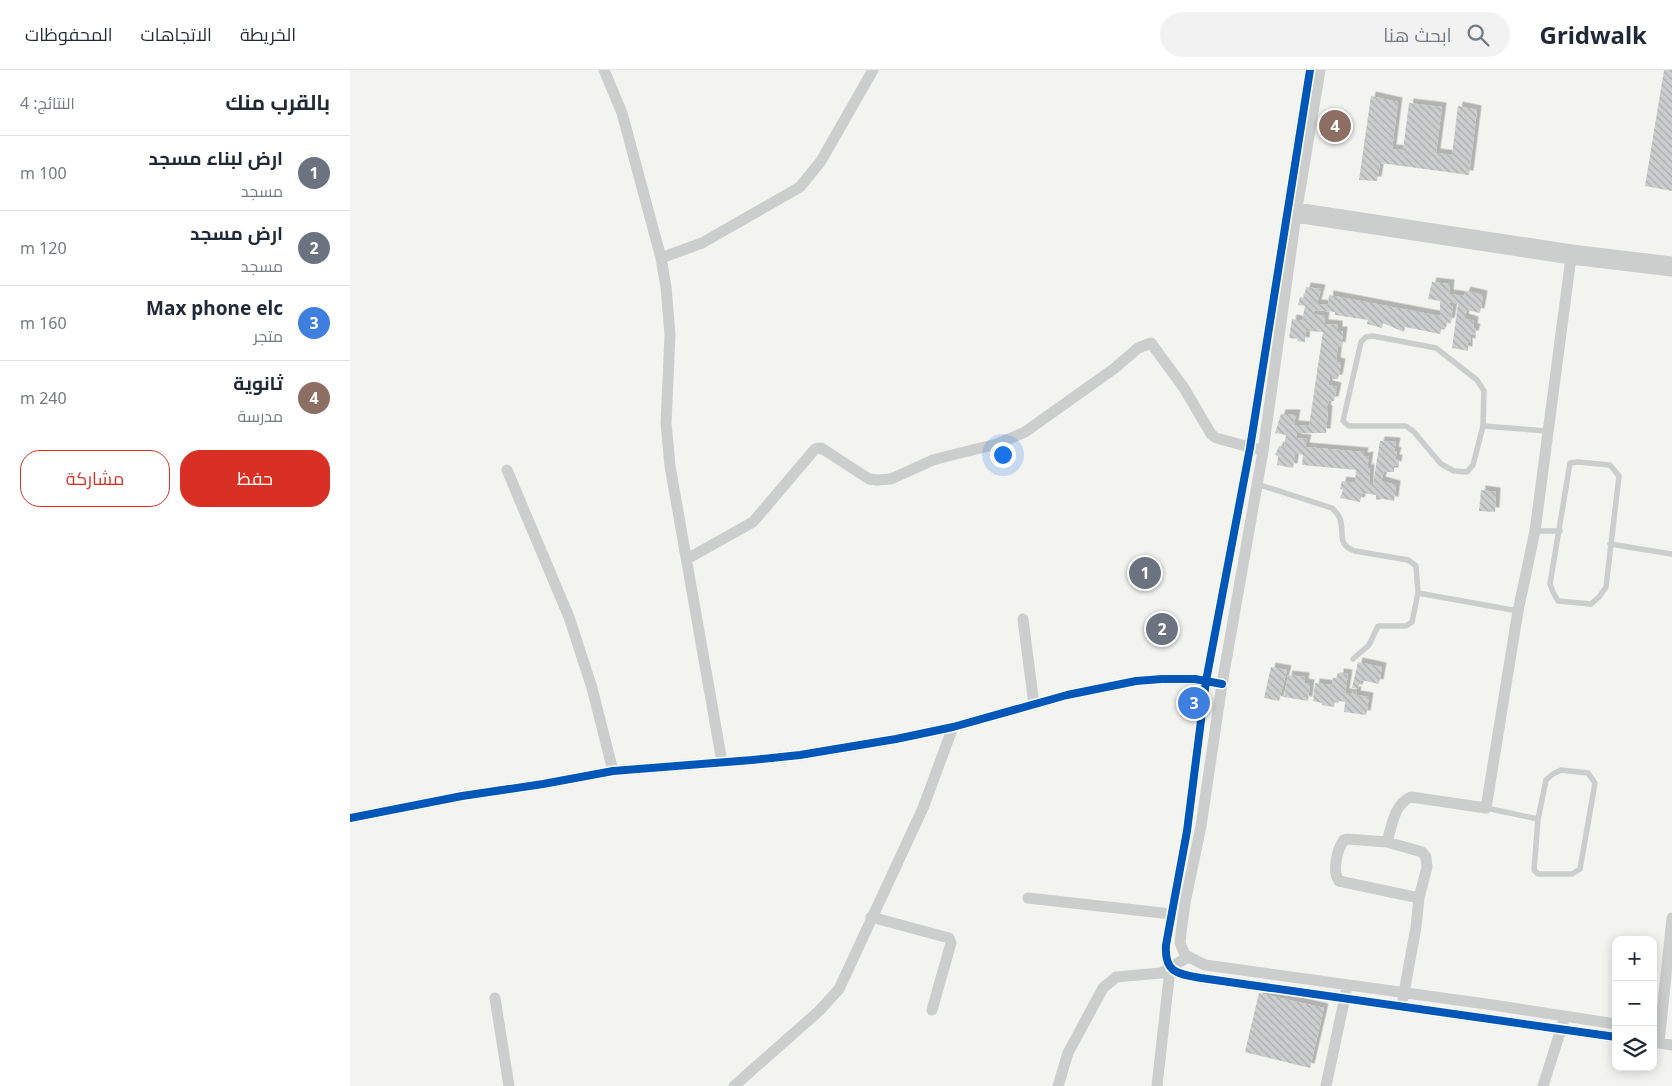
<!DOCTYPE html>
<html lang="ar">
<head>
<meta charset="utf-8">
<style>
  :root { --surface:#fff; --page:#f2f2f3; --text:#1f2937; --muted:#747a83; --line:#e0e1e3; --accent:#d93025 }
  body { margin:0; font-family:"Noto Sans",Cairo,sans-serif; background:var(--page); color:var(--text); direction:rtl }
  .controls { position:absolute; right:15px; bottom:15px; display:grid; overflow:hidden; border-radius:10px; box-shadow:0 2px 12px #0003 }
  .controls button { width:45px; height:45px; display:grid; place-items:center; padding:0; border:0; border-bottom:1px solid var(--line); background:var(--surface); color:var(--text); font:25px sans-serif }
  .you { position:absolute; left:652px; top:384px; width:18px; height:18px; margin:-12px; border:4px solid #fff; border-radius:50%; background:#1a73e8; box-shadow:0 0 0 8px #1a73e833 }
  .badge { display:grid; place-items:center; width:32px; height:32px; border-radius:50%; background:var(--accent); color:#fff; font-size:16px; font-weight:700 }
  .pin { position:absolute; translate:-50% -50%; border:2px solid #fff; box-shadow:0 1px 5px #0006 }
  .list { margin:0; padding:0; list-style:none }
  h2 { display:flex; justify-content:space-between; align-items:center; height:65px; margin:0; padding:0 20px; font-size:21px }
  h2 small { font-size:16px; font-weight:400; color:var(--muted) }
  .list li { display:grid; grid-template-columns:32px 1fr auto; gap:15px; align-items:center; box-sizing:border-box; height:75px; padding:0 20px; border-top:1px solid var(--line) }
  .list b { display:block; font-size:19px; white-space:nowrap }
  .list p { margin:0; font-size:16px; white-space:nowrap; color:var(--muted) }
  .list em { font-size:16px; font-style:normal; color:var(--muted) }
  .actions { display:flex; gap:10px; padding:15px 20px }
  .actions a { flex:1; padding:11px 0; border:1px solid var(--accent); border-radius:20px; text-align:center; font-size:18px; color:var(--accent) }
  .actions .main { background:var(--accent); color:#fff }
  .icon { flex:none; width:28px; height:28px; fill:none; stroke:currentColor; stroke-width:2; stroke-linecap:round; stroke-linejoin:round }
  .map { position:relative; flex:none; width:1322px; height:1016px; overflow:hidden; direction:ltr }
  header { display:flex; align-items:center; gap:30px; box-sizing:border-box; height:70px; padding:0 25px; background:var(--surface); border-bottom:1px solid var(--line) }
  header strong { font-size:24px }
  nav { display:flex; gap:28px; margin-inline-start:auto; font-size:18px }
  .search { width:350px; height:45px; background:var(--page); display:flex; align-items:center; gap:12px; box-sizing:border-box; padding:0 18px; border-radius:28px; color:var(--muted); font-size:19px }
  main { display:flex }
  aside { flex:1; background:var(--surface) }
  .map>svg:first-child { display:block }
</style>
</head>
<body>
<header>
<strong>Gridwalk</strong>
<div class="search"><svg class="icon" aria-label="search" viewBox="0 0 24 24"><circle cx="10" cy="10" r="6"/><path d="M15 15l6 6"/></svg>ابحث هنا</div>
<nav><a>الخريطة</a><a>الاتجاهات</a><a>المحفوظات</a></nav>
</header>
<main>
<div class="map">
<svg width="1322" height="1016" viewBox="0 0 1322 1016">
  <defs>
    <pattern id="building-back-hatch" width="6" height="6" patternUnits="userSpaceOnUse" patternTransform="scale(1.25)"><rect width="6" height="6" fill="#cccece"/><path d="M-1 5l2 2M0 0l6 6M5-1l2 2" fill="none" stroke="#a9acad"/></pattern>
    <filter id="shadow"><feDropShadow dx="4.5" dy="-4.5" stdDeviation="0" flood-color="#0004"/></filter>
  </defs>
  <rect width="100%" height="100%" fill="#f3f3f0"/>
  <path fill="url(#building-back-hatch)" filter="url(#shadow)" d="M1314,0H1322V121L1295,116Z
    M1021,26L1048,32L1042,79L1053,80L1059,33L1092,37L1086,83L1102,85L1108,36L1127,40L1119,105L1030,93L1027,111L1009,110Z
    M1082,212L1100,214L1099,224L1114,226L1116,221L1133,225L1130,243L1117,240L1114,248L1124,251L1123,258H1126L1124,265H1121V273L1118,272V281L1102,278L1108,234L1100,232L1099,235L1103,237L1100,253L1097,252L1096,258L1092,257L1090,264L1055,257L1054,262L1033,253L1032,258L1017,254L1018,250L985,245V242L965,240L963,244L975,246L974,254L988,255V261H993L991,277L988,276L986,292L991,293L988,309H983L982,306H980L978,315L987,317L984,331H979L976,339L978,340L976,363H947L946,368L957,369L955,377L1014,382L1013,387L1019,386L1017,399L1020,398L1019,414H1023L1030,371L1046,372L1044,381L1047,382L1045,389H1048L1047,396L1044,395V402H1034L1031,411L1046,415L1044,431L1033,429L1026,430V425L1012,423L1010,432L990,428L993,420L990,419L992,411L1005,413L1006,400L952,395L953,385L945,383L943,398L927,395L928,386L925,385L929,376L934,377L936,365L925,363L931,344H946L944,355L959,356L973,262L956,261L955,272L947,271L948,269L939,268L942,249L952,251L955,236L948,235L950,227L954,228L956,217L971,219L967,234L978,235L979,225L1090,246V231L1078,229Z
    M1131,420L1146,422L1145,442L1129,441Z
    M1008,592L1032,597L1029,614L1011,610L1008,619L1002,618Z
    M921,597L937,600L929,631L914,628Z
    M989,603L998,604L995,623L1002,624V621H1007L1006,625L1019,627L1016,645L994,642L995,632L985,630L984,637L972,635V633L963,631L965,613L982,615L983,608L989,607Z
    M938,605L955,607L954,613L960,614L958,631L934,627Z
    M909,923L974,938L960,998L895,982Z"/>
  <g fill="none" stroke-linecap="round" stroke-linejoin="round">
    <path stroke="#cccdcd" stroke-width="5.5" d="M1023,266L1086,278L1127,310L1134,321L1133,356L1123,395L1117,402L1104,401L1091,394L1064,362L1056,356H999L993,351L1011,272L1016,267Z
      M1133,356L1197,361
      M1228,392L1260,395L1269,406L1256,517L1249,527L1241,534L1208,531L1203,522L1200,514L1220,393Z
      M907,414L982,438C985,441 989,445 990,449C995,463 986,475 1005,481L1058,490L1066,496L1068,523L1062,552L1056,556H1028L1019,575L1003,589
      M1185,461H1210
      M1260,474L1322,484
      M1068,523L1168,541
      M1211,700L1238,703L1245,713L1230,799L1222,804H1188L1184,800L1188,749L1196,710L1203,704Z
      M1136,738L1188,749"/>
    <path stroke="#cccdcd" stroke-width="11" d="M254,0L272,43L311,188L316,217L320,265L316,353L320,396L372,692
      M960,0L900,378L856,611L837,761L816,875C814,903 828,904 851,908L1266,967
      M970,0L947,138L913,381L872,614L851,756L835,833L831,863L830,873L835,885L855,895L1143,935L1266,954
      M940,137L1222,180L1322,192
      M939,146L1221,189L1322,201
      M311,188L352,173L450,117L471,91L523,0
      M157,400L219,547L242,618L263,701
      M337,489L403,452L465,379L471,378L476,381L519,409L527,410L541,409L583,390L598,386L647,374L675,362L765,298L788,278L801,273L834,318L861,364L866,368L907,379
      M673,549L684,635
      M0,748L112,726L193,714L263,701L402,690L450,685L546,669L603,657L717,625L786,611L812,609H845L863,612
      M1037,772C1042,756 1044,734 1061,727L1136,738L1168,541L1185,461L1222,180
      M678,828L821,844
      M521,847L599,868L601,873L582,940
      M145,928L159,1016
      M1053,928L1066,857L1069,828L1077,797L1076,787L1072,782L1037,772L997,769L994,770C987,779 982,802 989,811L1069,828
      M1303,972L1322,975
      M1309,973L1322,848
      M384,1016L469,941L489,919L573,738L603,657
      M708,1016L718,983L753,918L766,907L811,903L838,887
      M807,1016L820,899
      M976,1016L996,922
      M1193,1016L1213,953"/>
    <g stroke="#fff" stroke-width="11">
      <path id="cycleway" d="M960,0L900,378L856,611L837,761L816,875C814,903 828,904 851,908L1266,967
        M0,748L112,726L193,714L263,701L402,690L450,685L546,669L603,657L717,625L786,611L812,609H845L872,614"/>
    </g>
    <use href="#cycleway" stroke="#0057b8" stroke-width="8"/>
  </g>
</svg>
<div class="controls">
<button>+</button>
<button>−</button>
<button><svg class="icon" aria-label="layers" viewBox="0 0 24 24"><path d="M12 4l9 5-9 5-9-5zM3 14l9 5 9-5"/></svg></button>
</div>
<div class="you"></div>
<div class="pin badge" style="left:795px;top:503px;background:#6b7280">1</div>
<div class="pin badge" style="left:812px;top:559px;background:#6b7280">2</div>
<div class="pin badge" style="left:844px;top:633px;background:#3f7fe0">3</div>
<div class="pin badge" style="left:985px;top:56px;background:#8d6e63">4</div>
</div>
<aside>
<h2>بالقرب منك<small>النتائج: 4</small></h2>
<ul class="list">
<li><span class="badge" style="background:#6b7280">1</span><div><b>ارض لبناء مسجد</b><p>مسجد</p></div><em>100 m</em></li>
<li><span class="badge" style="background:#6b7280">2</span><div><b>ارض مسجد</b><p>مسجد</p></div><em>120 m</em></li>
<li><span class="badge" style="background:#3f7fe0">3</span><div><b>Max phone elc</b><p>متجر</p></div><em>160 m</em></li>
<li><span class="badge" style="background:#8d6e63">4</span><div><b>ثانوية</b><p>مدرسة</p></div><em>240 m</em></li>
</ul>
<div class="actions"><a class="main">حفظ</a><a>مشاركة</a></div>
</aside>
</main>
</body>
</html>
